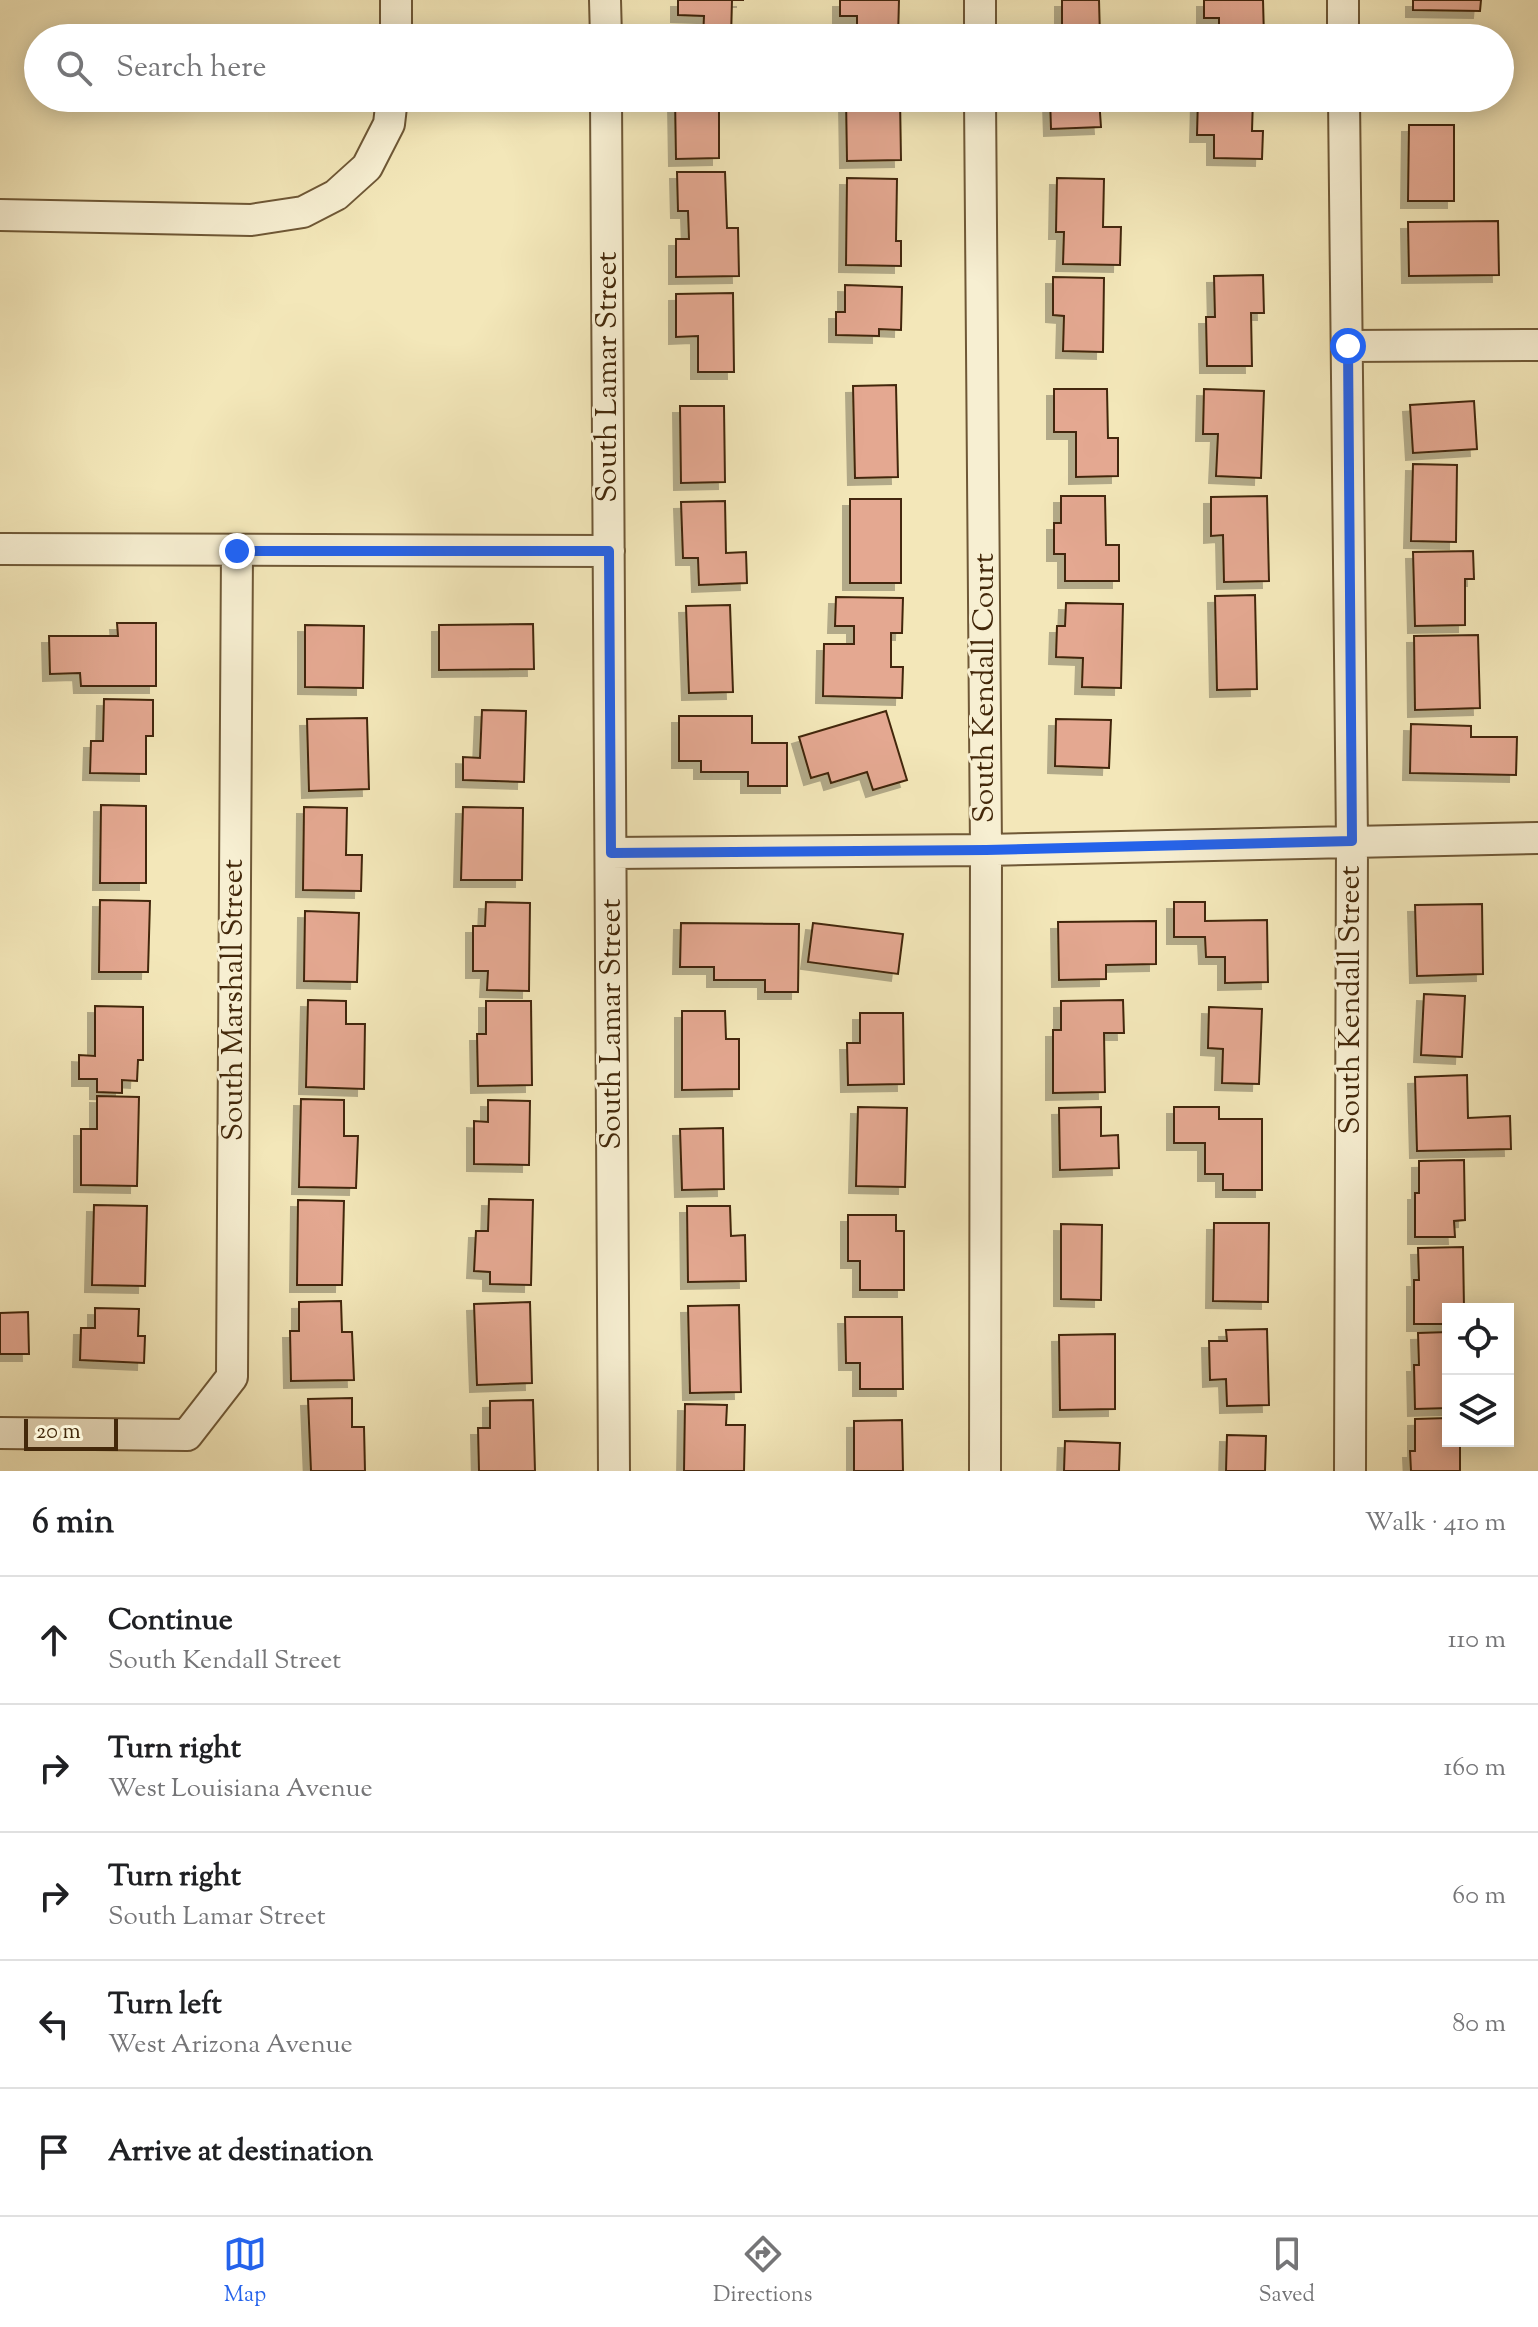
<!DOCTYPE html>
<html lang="en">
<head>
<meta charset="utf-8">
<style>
  :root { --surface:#fff; --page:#f2f2f2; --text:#202124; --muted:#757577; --line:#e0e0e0; --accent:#2563eb }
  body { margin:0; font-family:"Sorts Mill Goudy",serif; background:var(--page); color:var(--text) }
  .controls { position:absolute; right:24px; bottom:24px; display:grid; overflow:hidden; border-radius:0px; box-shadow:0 4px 20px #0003 }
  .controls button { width:72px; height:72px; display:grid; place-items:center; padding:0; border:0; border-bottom:2px solid var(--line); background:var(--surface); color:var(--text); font:40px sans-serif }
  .scale { position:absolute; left:24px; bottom:20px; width:94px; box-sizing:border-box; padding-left:8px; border:4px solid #43280a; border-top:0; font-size:22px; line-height:28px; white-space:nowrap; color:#43280a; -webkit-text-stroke:6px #f7efd2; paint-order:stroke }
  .stop { position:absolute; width:24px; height:24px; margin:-18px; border:6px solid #2563eb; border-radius:50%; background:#fff }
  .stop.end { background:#2563eb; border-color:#fff; box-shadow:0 2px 8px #0008 }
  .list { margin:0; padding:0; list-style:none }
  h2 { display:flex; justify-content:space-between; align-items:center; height:104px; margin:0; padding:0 32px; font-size:34px }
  h2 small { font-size:26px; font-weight:400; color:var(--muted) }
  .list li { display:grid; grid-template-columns:52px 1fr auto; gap:24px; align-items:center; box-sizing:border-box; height:128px; padding:0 32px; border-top:2px solid var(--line) }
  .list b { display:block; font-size:30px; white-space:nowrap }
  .list p { margin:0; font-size:26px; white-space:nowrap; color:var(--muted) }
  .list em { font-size:26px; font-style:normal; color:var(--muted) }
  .icon { flex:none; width:44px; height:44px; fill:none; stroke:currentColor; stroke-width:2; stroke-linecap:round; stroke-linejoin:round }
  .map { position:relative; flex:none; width:1538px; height:1471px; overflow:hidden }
  .search { position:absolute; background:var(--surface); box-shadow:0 4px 20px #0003; left:24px; right:24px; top:24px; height:88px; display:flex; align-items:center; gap:20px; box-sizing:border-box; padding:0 28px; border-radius:44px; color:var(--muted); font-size:30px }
  .sheet { height:744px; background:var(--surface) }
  nav { display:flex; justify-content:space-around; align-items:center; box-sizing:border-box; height:112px; border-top:2px solid var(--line); background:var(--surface); font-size:22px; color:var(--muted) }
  nav a { display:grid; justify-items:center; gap:4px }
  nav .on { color:var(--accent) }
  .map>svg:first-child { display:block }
</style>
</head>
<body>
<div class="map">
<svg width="1538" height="1471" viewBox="0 0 1538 1471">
  <defs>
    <filter id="shadow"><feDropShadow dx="-7" dy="7" stdDeviation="0" flood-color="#0004"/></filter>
  </defs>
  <rect width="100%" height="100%" fill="#f3e7b9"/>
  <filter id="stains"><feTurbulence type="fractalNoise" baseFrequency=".0025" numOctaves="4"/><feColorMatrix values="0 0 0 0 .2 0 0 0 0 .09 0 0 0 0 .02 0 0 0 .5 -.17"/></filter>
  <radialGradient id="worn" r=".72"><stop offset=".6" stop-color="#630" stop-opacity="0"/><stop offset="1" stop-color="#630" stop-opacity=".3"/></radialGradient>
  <path fill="#e4a891" stroke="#43280a" stroke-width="2" filter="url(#shadow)" d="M678,0H744H732L731,38H703L704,16L678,15Z
    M840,0H899L898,38H857V16H840Z
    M1062,0H1099L1100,38H1062Z
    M1204,0H1263L1264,38H1219V18H1204Z
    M1413,0H1481L1480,11L1413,10Z
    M1461,32V38H1412L1411,33Z
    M675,98H719V158L676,159Z
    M846,98H900L901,160L847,161Z
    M1050,98H1099L1101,127L1051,129Z
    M1198,98H1262H1253L1252,131H1263L1262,159L1214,158V135H1197Z
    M1413,98H1462V103L1413,104Z
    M1409,125H1454V201H1408Z
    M677,172H725L727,228H738L739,276L676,277V239H689L688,211H678Z
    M847,178L897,179L896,241H901V266L846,265Z
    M1057,178L1104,179L1103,227H1121L1120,265L1063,264L1064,232H1056Z
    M1498,221L1499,275L1409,276L1408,222Z
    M1263,275L1264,313H1251L1252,366H1207L1206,317H1215L1214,276Z
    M1053,277L1104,278L1103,352L1063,351L1064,316L1053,315Z
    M845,285L902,287L901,330L879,329V336L836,335V312H845Z
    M733,293L734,372H698V336L676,337V294Z
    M896,385L898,477L855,478L853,386Z
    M1054,389H1107L1108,438H1118V476L1076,477V432H1054Z
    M1204,389L1264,391L1261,478L1216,476L1218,434H1203Z
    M1474,401L1477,449L1413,453L1410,405Z
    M680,406H724L725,482L681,483Z
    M1413,464L1457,465L1456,542L1411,541Z
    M1061,496H1105L1106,545H1119V581H1065V554H1054V523H1061Z
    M1267,496L1269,581L1224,582L1223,535L1211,536V497Z
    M850,499H901V583H850Z
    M725,501L726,553L746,552L747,583L699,585L698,558H683L681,502Z
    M1473,551L1474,579H1465V625L1415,626L1413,552Z
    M1255,595L1257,689L1217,690L1215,596Z
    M836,597L903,598L902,633H891V667H903L902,698L823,696L824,644H854V626H835Z
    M1066,603L1123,604L1121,688L1082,687L1083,658L1056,657L1057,626H1065Z
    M730,605L733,692L689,693L686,606Z
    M117,623H156V686H81L80,673L50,674L49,636H118Z
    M533,624L534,669L439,670V625Z
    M305,625L364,626L363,688L305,687Z
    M1478,635L1480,708L1415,710L1414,636Z
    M104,699L153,700V736H146V774L90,773L91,741H103Z
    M482,710L526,711L524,782L463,780V757L480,758Z
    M886,711L907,780L873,790L867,772L831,783L828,773L811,778L799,737Z
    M679,716H752V743H787V786H748V772H701V761H679Z
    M367,718L369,789L309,791L307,719Z
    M1056,719L1111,720L1109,768L1055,766Z
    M1411,724L1471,726V737H1517L1516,775L1410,773Z
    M101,805L146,806V883H100Z
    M304,807L347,808L346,855H362L361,891L303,890Z
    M463,807L523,808L522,880H461Z
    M100,900L150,901L148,972H99Z
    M486,902L530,903L529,991L487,990L488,971H473V926H485Z
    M1174,902H1205V921L1267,920L1268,982L1225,983V957H1206L1205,937H1174Z
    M1482,904L1483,974L1417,976L1415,905Z
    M305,911L359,913L357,982L304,981Z
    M1156,921V964L1106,965V979L1059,980L1058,922Z
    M681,923L799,924L798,992H765V980H714V967H680Z
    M813,923L903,934L898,974L808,962Z
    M1424,994L1465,996L1462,1057L1421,1055Z
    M308,1000L346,1001V1024H365L364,1089L306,1087Z
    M1123,1000L1124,1033H1104L1105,1092L1053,1093V1030H1061V1001Z
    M486,1001H531L532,1085L478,1086L477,1034H486Z
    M95,1006L143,1007V1060H138L137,1081L122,1080V1093L97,1092V1079H79V1055L95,1056Z
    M1209,1007L1262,1009L1259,1084L1222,1083L1223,1049L1208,1048Z
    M682,1011H725L726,1039H739V1089L682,1090Z
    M860,1013H903L904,1084L848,1085L847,1043H860Z
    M1467,1075L1468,1118L1510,1116L1511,1149L1417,1151L1415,1077Z
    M97,1096L139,1097L137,1186L81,1185V1129H97Z
    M301,1099L344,1100V1136H358L356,1188L299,1187Z
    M488,1100L530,1101L529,1165L474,1164V1121L488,1122Z
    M858,1107L907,1108L905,1187L856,1186Z
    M1101,1107V1136L1118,1135L1119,1168L1060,1170L1059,1108Z
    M1174,1107H1219V1119H1262V1190H1223V1174H1205V1143H1174Z
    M723,1128L724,1189L682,1190L680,1129Z
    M1464,1160L1465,1220L1454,1221L1455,1237H1415V1193H1419V1161Z
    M489,1199L533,1200L531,1285L490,1284V1272L474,1271L476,1231H488Z
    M298,1200L344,1201L342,1285H297Z
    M94,1205L147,1206L145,1286L92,1285Z
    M687,1206H730L731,1236L745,1235L746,1281L688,1282Z
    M848,1215H896V1231H904V1290H860V1261H848Z
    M1214,1223H1269L1268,1302L1213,1301Z
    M1061,1224L1102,1225L1101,1300L1061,1299Z
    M1463,1247L1464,1308L1448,1309V1324H1414V1280H1419L1418,1248Z
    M341,1301L342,1332H352L354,1380L291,1381L290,1331H299V1302Z
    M530,1302L532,1383L477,1385L474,1304Z
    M739,1305L741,1392L690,1393L688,1306Z
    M95,1308L139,1309L138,1336H145L144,1363L80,1360L81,1328H95Z
    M28,1312L29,1354H0V1313Z
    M845,1317H902L903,1389H860V1363H846Z
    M1267,1329L1269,1405L1227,1406L1226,1379L1210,1380L1209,1341H1227L1226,1330Z
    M1448,1332V1408L1415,1409L1414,1365H1419L1418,1333Z
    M1115,1334V1409L1060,1410L1059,1335Z
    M352,1398V1427H364L365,1471H311L308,1399Z
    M533,1400L535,1471H479L478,1428H490V1401Z
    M685,1404L727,1405L726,1425H745L744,1471H684Z
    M1448,1418V1441H1460V1471H1411L1410,1451H1415V1419Z
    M902,1420L903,1471H854V1421Z
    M1227,1435L1266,1436L1265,1471H1226Z
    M1065,1441L1120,1443L1119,1471H1064Z"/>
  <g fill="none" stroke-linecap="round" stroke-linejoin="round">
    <g stroke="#6f5836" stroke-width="34">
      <path id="street" d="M396,0V38
        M605,0L606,38
        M980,0V38
        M1343,0V38
        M606,98L614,1471
        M980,98L986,850L985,1471
        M1344,98L1352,841L1350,1471
        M0,215L251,220L303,212L336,195L367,167L389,124L392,98
        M1348,346L1538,345
        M0,549L609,551
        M611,853L986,850L1538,838
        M0,1433L187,1435L232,1377L237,551"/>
    </g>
    <use href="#street" stroke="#f7efd2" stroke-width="30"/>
  </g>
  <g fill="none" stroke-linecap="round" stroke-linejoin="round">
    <path stroke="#2563eb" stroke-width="10" d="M237,551H609L611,853L986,850L1352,841L1348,346"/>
  </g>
  <g text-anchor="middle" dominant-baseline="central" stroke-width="6" stroke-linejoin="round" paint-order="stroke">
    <g font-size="30" fill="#43280a" stroke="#f7efd2">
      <text transform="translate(608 377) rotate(-90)">South Lamar Street</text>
      <text transform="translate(985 688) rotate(-90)">South Kendall Court</text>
      <text transform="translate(234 1000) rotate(-90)">South Marshall Street</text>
      <text transform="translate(1351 1000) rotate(-90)">South Kendall Street</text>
      <text transform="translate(612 1024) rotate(-90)">South Lamar Street</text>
    </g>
  </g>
  <rect width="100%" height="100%" filter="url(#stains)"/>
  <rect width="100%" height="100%" fill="url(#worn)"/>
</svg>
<div class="controls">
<button><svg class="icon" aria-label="locate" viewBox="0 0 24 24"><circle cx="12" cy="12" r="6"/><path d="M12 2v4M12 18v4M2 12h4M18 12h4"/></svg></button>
<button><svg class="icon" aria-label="layers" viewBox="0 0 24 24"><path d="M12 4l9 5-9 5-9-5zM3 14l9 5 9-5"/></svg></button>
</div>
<div class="scale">20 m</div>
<div class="stop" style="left:1348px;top:346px"></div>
<div class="stop end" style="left:237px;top:551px"></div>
<div class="search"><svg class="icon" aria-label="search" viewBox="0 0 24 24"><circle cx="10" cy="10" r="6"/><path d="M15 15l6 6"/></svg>Search here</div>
</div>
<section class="sheet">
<h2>6 min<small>Walk · 410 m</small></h2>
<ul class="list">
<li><svg class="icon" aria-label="ahead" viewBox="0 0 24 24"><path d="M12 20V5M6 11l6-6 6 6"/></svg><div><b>Continue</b><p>South Kendall Street</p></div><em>110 m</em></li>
<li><svg class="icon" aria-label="right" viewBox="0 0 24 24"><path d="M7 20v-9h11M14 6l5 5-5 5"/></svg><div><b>Turn right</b><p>West Louisiana Avenue</p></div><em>160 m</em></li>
<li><svg class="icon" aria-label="right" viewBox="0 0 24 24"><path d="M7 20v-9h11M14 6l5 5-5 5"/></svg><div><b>Turn right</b><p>South Lamar Street</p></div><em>60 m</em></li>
<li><svg class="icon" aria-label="left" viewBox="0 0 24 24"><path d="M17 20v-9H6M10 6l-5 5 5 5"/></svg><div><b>Turn left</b><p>West Arizona Avenue</p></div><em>80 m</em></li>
<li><svg class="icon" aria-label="arrive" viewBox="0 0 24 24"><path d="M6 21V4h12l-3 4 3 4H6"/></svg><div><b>Arrive at destination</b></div></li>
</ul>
</section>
<nav>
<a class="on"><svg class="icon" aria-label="map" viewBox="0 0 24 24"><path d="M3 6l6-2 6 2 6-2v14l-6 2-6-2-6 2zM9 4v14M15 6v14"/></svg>Map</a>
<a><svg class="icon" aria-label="directions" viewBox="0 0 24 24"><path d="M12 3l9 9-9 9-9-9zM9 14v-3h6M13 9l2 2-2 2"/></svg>Directions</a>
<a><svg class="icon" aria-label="saved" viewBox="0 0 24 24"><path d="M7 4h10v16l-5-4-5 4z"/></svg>Saved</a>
</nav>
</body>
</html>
